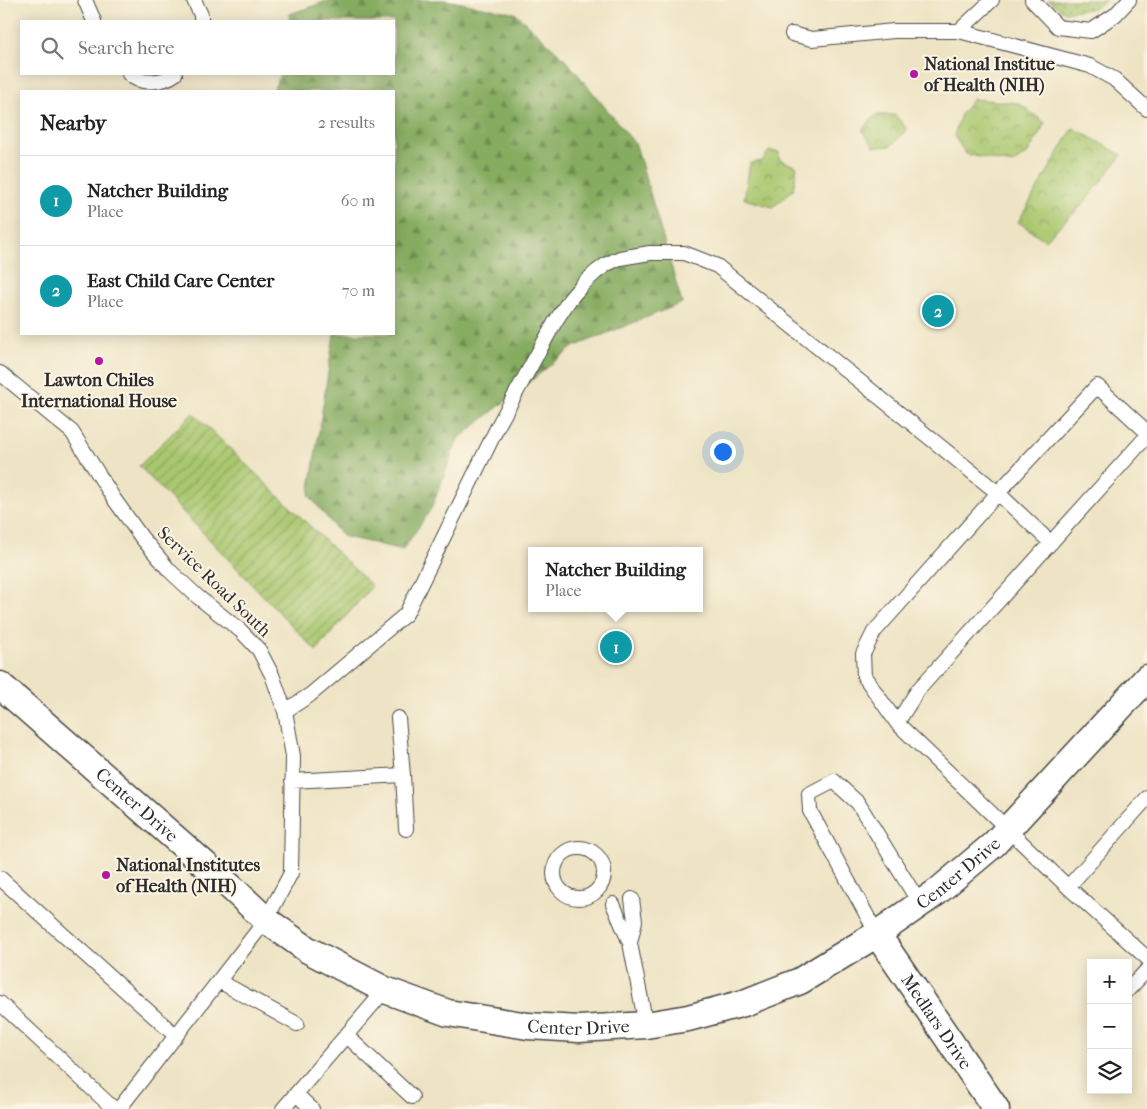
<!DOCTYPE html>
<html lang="en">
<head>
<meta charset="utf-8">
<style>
  :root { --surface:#fff; --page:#f2f2f2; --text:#222; --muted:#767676; --line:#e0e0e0; --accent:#7c3aed }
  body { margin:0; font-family:"IM FELL French Canon",serif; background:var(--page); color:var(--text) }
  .controls { position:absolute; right:15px; bottom:15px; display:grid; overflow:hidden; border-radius:0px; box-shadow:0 2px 12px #0003 }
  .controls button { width:45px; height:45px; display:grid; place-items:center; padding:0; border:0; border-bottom:1px solid var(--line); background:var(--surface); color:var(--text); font:25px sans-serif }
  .you { position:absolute; left:722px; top:451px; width:18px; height:18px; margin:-12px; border:4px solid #fff; border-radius:50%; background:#1a73e8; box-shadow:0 0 0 8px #1a73e833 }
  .badge { display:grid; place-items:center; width:32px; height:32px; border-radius:50%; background:var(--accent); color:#fff; font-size:16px; font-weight:700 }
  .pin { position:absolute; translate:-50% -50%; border:2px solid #fff; box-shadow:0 1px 5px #0006 }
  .popup { position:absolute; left:528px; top:547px; width:175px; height:65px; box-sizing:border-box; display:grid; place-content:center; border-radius:0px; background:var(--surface); filter:drop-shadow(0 1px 4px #0005); font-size:16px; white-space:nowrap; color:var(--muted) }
  .popup b { font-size:19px; color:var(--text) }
  .popup::after { content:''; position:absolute; left:50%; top:100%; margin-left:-10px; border:10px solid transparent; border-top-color:var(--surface) }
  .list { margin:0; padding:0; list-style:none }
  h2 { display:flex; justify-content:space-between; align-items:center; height:65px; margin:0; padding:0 20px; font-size:21px }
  h2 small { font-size:16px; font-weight:400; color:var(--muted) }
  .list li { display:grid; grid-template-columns:32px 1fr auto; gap:15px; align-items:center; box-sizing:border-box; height:90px; padding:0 20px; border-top:1px solid var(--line) }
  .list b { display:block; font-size:19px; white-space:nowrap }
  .list p { margin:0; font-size:16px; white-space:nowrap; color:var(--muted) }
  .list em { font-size:16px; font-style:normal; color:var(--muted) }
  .icon { flex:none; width:28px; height:28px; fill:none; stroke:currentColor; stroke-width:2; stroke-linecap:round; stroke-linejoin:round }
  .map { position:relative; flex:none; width:1147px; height:1109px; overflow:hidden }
  .search { position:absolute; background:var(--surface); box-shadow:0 2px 12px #0003; left:20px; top:20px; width:375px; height:55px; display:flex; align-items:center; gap:12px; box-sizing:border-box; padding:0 18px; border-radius:0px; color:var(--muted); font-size:19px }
  .panel { position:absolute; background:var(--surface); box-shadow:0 2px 12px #0003; left:20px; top:90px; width:375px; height:245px; border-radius:0px }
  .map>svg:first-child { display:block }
</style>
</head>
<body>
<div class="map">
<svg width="1147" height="1109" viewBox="0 0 1147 1109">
  <defs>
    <pattern id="grass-dots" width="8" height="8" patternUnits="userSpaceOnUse" patternTransform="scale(1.25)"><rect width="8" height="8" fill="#a9c76e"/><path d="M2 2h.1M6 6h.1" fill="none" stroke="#8aa25b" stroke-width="1.8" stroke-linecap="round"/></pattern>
    <pattern id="forest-firs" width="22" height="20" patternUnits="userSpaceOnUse" patternTransform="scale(1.25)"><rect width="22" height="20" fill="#86ac61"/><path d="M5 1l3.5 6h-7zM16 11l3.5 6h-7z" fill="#6e8c50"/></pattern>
    <pattern id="park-crowns" width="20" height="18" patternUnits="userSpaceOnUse" patternTransform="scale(1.25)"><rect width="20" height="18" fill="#a9c76e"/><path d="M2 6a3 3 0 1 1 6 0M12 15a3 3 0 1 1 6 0" fill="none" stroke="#8aa25b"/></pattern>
    <pattern id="garden-furrows" width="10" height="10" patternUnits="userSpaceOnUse" patternTransform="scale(1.25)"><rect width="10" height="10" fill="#a9c76e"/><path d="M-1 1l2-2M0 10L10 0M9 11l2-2" fill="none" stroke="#8aa25b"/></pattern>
  </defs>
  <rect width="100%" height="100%" fill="#fcf5e5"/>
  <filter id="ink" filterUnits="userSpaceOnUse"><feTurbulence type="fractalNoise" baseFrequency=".02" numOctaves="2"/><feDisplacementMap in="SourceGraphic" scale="10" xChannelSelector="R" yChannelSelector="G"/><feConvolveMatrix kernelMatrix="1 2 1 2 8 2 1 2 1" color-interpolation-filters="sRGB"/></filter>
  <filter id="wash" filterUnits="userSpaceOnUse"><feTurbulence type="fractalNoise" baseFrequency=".0096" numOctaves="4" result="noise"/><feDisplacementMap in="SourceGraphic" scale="20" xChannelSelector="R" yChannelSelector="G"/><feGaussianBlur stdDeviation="1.12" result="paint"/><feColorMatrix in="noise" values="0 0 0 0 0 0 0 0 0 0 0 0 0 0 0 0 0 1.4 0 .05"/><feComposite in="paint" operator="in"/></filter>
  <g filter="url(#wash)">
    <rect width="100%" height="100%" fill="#eee4c5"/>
    <path fill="url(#grass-dots)" stroke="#6a794c" d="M1048,0H1106L1095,8L1065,12Z"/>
    <path fill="url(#forest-firs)" stroke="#586c46" d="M330,0H445L515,13L566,60L636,145L682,303L573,347L458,439L432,507L403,550L342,536L309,495L334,334H394V91H273L280,74H394V21H289L290,14Z"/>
    <path fill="url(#park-crowns)" stroke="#6a794c" d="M973,99L1019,103L1045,123L1028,153L1012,164L966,154L954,136L961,114Z
      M876,115H895L907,129L891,146L874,147L862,130Z
      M1073,128L1122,155L1083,204L1045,240L1018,222Z
      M769,151L779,152V159L797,167L793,190L773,207L744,199L750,163L762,161Z"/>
    <path fill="url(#garden-furrows)" stroke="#6a794c" d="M193,413L372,586L316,651L139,466Z"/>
  </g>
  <g filter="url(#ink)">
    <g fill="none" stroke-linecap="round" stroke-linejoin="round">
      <g stroke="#484742" stroke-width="16">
        <path id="service" d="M85,0L94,21
          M194,0L201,15V21
          M1032,0L1058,27L1091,31L1115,15L1129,0
          M959,31L992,0
          M792,34L812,39L894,31H959L1090,66L1114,79L1147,109
          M129,74C140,85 163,83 175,74
          M0,373L72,432L114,499L142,538L170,571L198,597L241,631L259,650L272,675L285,711L293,756L291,873L266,920L119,1109
          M1051,543L998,493L1097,386L1147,432
          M285,711L310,695L406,614L499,424L555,322L570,299L582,285L596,272L607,264L620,258L650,253H684L717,266L998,493L874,632L863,654L864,676L897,723L1068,887L1147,798
          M398,718L403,775
          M897,723L918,690L1147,436
          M292,781L403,775L406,829
          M554 873a25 25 0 1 1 50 0a25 25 0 1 1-50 0Z
          M0,878L176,1036
          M1068,887L1147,958
          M613,904L630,943L646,1025
          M877,934L810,811L809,794L834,781L858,803L920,904
          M630,943L635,921L632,899
          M219,981L297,1024
          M1128,990L1147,970
          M0,1003L114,1109
          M346,1035L412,1097
          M296,1094L312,1109
          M283,1109L385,990"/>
      </g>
      <g stroke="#484742" stroke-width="29">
        <g id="minor">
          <path id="s1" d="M0,685L234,890L266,920L308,950L385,990L448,1013L528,1026L579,1029L646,1025L688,1018L744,1003L800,981L877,934L937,892L994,844L1147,678"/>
          <path id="s2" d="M877,934L996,1109"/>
        </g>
      </g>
      <use href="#service" stroke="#fff" stroke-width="14"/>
      <use href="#minor" stroke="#fff" stroke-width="26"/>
    </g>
  </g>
  <g fill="#b5179e" stroke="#fcf5e5" stroke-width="2">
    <circle cx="914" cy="74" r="5"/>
    <circle cx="99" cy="361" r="5"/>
    <circle cx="106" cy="875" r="5"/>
  </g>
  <g text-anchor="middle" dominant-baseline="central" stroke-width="4" stroke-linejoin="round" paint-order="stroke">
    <g font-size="18" font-weight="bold" fill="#2b2b2b" stroke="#fcf5e5" text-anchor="start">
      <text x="924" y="64">National Institue<tspan x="924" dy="21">of Health (NIH)</tspan></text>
      <text x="99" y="380" text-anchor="middle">Lawton Chiles<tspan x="99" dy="21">International House</tspan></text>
      <text x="116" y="865">National Institutes<tspan x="116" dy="21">of Health (NIH)</tspan></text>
    </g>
    <g font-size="18" fill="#2b2b2b" stroke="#fcf5e5">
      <text transform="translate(214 582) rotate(44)">Service Road South</text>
      <text stroke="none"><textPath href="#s1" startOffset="182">Center Drive</textPath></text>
      <text stroke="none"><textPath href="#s1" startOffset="1112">Center Drive</textPath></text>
      <text stroke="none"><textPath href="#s2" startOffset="106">Medlars Drive</textPath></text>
      <text stroke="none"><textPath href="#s1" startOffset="692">Center Drive</textPath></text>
    </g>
  </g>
</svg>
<div class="controls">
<button>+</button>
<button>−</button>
<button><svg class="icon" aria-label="layers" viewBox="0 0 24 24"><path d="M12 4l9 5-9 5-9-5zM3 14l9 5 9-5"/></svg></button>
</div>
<div class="you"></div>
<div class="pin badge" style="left:616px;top:647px;background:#0f9aa8">1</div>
<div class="popup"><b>Natcher Building</b>Place</div>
<div class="pin badge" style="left:938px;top:311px;background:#0f9aa8">2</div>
<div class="search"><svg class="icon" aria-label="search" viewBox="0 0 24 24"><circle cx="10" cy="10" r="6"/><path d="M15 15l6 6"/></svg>Search here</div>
<section class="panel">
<h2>Nearby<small>2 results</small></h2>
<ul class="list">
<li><span class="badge" style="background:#0f9aa8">1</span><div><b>Natcher Building</b><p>Place</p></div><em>60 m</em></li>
<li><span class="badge" style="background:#0f9aa8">2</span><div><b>East Child Care Center</b><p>Place</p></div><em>70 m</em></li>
</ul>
</section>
</div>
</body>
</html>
